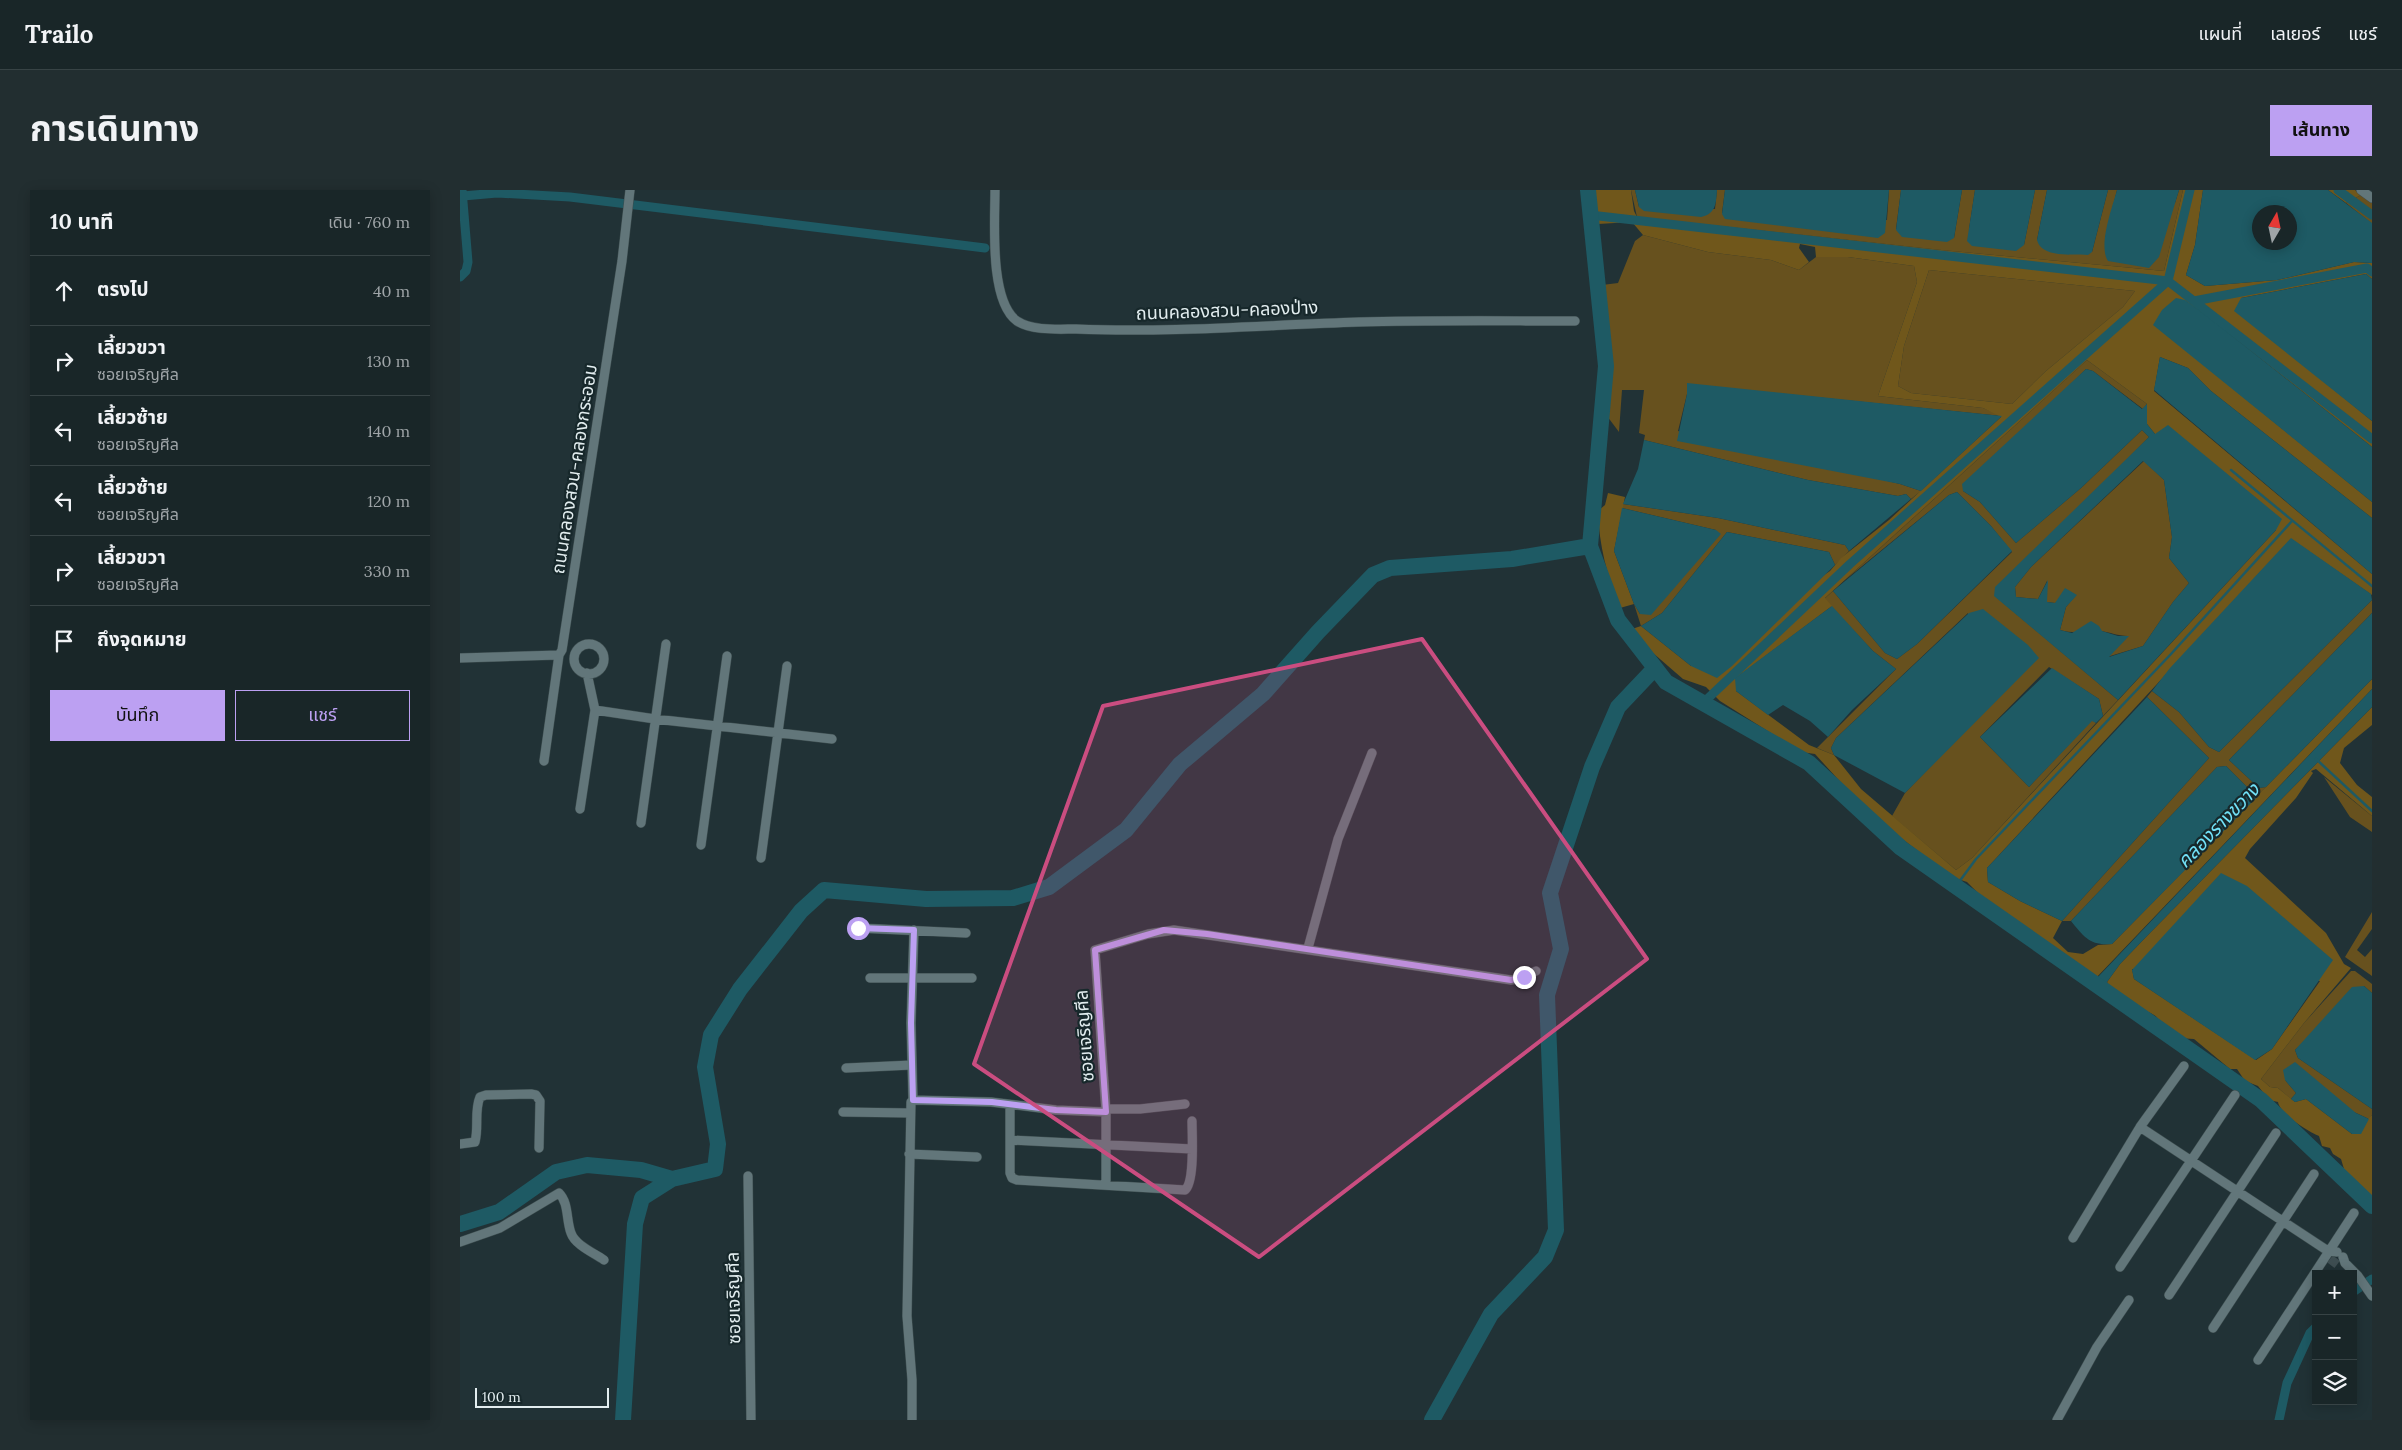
<!DOCTYPE html>
<html lang="th">
<head>
<meta charset="utf-8">
<style>
  :root { --surface:#192628; --page:#222e30; --text:#f1f3f6; --muted:#9fa5a8; --line:#374345; --accent:#bca0f2 }
  body { margin:0; font-family:Lora,"Noto Sans Thai",serif; background:var(--page); color:var(--text) }
  .controls { position:absolute; right:15px; bottom:15px; display:grid; overflow:hidden; border-radius:0px; box-shadow:0 2px 12px #0003 }
  .controls button { width:45px; height:45px; display:grid; place-items:center; padding:0; border:0; border-bottom:1px solid var(--line); background:var(--surface); color:var(--text); font:25px sans-serif }
  .compass { position:absolute; left:1792px; top:15px; width:45px; height:45px; border-radius:50%; background:var(--surface); box-shadow:0 2px 12px #0003; rotate:9deg }
  .scale { position:absolute; left:15px; bottom:12px; width:134px; box-sizing:border-box; padding-left:5px; border:2px solid #e2edef; border-top:0; font-size:14px; line-height:18px; white-space:nowrap; color:#e2edef; -webkit-text-stroke:4px #17282b; paint-order:stroke }
  .stop { position:absolute; width:15px; height:15px; margin:-11px; border:4px solid #bca0f2; border-radius:50%; background:#fff }
  .stop.end { background:#bca0f2; border-color:#fff; box-shadow:0 1px 5px #0008 }
  .list { margin:0; padding:0; list-style:none }
  h2 { display:flex; justify-content:space-between; align-items:center; height:65px; margin:0; padding:0 20px; font-size:21px }
  h2 small { font-size:16px; font-weight:400; color:var(--muted) }
  .list li { display:grid; grid-template-columns:32px 1fr auto; gap:15px; align-items:center; box-sizing:border-box; height:70px; padding:0 20px; border-top:1px solid var(--line) }
  .list b { display:block; font-size:19px; white-space:nowrap }
  .list p { margin:0; font-size:16px; white-space:nowrap; color:var(--muted) }
  .list em { font-size:16px; font-style:normal; color:var(--muted) }
  .actions { display:flex; gap:10px; padding:15px 20px }
  .actions a { flex:1; padding:11px 0; border:1px solid var(--accent); border-radius:0px; text-align:center; font-size:18px; color:var(--accent) }
  .actions .main { background:var(--accent); color:#111 }
  .icon { flex:none; width:28px; height:28px; fill:none; stroke:currentColor; stroke-width:2; stroke-linecap:round; stroke-linejoin:round }
  .map { position:relative; flex:none; width:1912px; height:1230px; overflow:hidden; border-radius:0px }
  header { display:flex; align-items:center; gap:30px; box-sizing:border-box; height:70px; padding:0 25px; background:var(--surface); border-bottom:1px solid var(--line) }
  header strong { font-size:24px }
  nav { display:flex; gap:28px; margin-inline-start:auto; font-size:18px }
  .intro { display:flex; align-items:center; justify-content:space-between; box-sizing:border-box; height:120px; padding:0 30px }
  h1 { margin:0; font-size:35px }
  .button { padding:12px 22px; border-radius:0px; background:var(--accent); color:#111; font-size:18px; font-weight:700 }
  main { display:flex; gap:30px; padding:0 30px }
  aside { flex:1; background:var(--surface); border-radius:0px; box-shadow:0 2px 12px #0003 }
  .map>svg:first-child { display:block }
</style>
</head>
<body>
<header>
<strong>Trailo</strong>
<nav><a>แผนที่</a><a>เลเยอร์</a><a>แชร์</a></nav>
</header>
<div class="intro"><h1>การเดินทาง</h1><a class="button">เส้นทาง</a></div>
<main>
<aside>
<h2>10 นาที<small>เดิน · 760 m</small></h2>
<ul class="list">
<li><svg class="icon" aria-label="ahead" viewBox="0 0 24 24"><path d="M12 20V5M6 11l6-6 6 6"/></svg><div><b>ตรงไป</b></div><em>40 m</em></li>
<li><svg class="icon" aria-label="right" viewBox="0 0 24 24"><path d="M7 20v-9h11M14 6l5 5-5 5"/></svg><div><b>เลี้ยวขวา</b><p>ซอยเจริญศีล</p></div><em>130 m</em></li>
<li><svg class="icon" aria-label="left" viewBox="0 0 24 24"><path d="M17 20v-9H6M10 6l-5 5 5 5"/></svg><div><b>เลี้ยวซ้าย</b><p>ซอยเจริญศีล</p></div><em>140 m</em></li>
<li><svg class="icon" aria-label="left" viewBox="0 0 24 24"><path d="M17 20v-9H6M10 6l-5 5 5 5"/></svg><div><b>เลี้ยวซ้าย</b><p>ซอยเจริญศีล</p></div><em>120 m</em></li>
<li><svg class="icon" aria-label="right" viewBox="0 0 24 24"><path d="M7 20v-9h11M14 6l5 5-5 5"/></svg><div><b>เลี้ยวขวา</b><p>ซอยเจริญศีล</p></div><em>330 m</em></li>
<li><svg class="icon" aria-label="arrive" viewBox="0 0 24 24"><path d="M6 21V4h12l-3 4 3 4H6"/></svg><div><b>ถึงจุดหมาย</b></div></li>
</ul>
<div class="actions"><a class="main">บันทึก</a><a>แชร์</a></div>
</aside>
<div class="map">
<svg width="1912" height="1230" viewBox="0 0 1912 1230">
  <rect width="100%" height="100%" fill="#213236"/>
  <path fill="#67511e" d="M1171,0H1175L1179,17L1255,19L1257,0H1265L1262,23L1427,30L1429,0H1441L1436,39L1494,48L1502,0H1515L1509,39L1564,55L1575,0H1587L1577,50L1632,62L1648,0H1657L1645,49L1715,13L1719,0H1723L1704,81L1481,60L1177,27Z
    M1901,5L1912,13V48L1911,33L1886,13Z
    M1183,45L1248,62L1311,70L1339,80L1356,67H1388L1454,76L1457,92L1418,206L1523,218L1542,226L1227,194V204L1218,241L1440,294L1461,301L1451,309L1446,304L1438,306L1348,290L1184,250L1185,245L1179,243L1184,200H1162L1159,242L1147,226C1151,181 1147,139 1142,95L1158,93L1175,51Z
    M1469,80L1675,101L1663,117L1586,181L1552,214L1451,203L1438,196L1444,156Z
    M1627,170L1687,214L1683,219L1633,181L1626,179L1503,301L1520,312L1556,353L1621,298L1682,240L1689,247L1535,406L1658,510L1643,526L1639,509L1589,477L1520,547L1569,597L1632,530L1636,533L1512,668L1496,680L1432,626L1445,603L1506,540L1508,423L1376,548L1371,558L1374,565L1357,558L1436,479L1413,461L1364,409L1373,401L1425,463L1437,469L1457,454L1552,362L1531,336L1497,302L1489,305L1385,390Z
    M1684,271L1704,290L1712,347L1709,368L1729,393L1713,412L1683,456L1647,467L1668,446C1658,446 1650,442 1640,441C1626,441 1614,444 1600,440L1606,417L1616,405L1595,413L1587,412V391L1578,409L1556,407L1555,397L1571,377Z
    M1163,314L1258,328L1385,355L1389,361L1375,375L1369,362L1267,342L1202,423L1181,436L1174,414L1180,424L1256,340L1162,318Z
    M1912,410V423L1769,570L1799,598L1806,597L1797,607L1766,576L1757,577L1611,731H1602L1749,568L1687,507L1692,501L1719,522L1749,557L1759,562Z
    M1864,587L1912,626V642L1890,627Z
    M1912,722V739L1897,760L1905,767L1912,759V786L1885,767Z
    M1891,781H1895L1912,794V803L1904,796L1835,860L1838,868L1912,919V925L1909,929L1825,890L1836,903L1831,909L1818,898L1810,897L1801,889L1844,833Z"/>
  <path fill="#70571b" fill-rule="evenodd" d="M1132,0H1171L1174,21L1177,27L1481,60L1704,81L1723,0H1743L1735,55L1726,85L1745,96L1817,90L1894,72L1912,73V89L1906,84L1781,108L1862,190L1912,231V257L1746,125L1694,134L1912,312V328L1751,201L1728,178L1700,167L1694,201L1912,384V405L1831,349L1527,678L1528,692L1560,711L1602,731L1593,748L1608,762L1623,764L1638,755L1652,754L1912,489V499L1636,788L1631,787L1528,713L1507,692L1492,687L1428,638L1385,597L1355,564L1341,562L1260,511L1246,497L1223,489L1193,463L1172,439L1181,436L1231,476L1370,381L1381,368L1429,330L1541,227L1523,218L1418,206L1457,92L1454,76L1388,67H1356L1355,57L1340,54L1339,58L1349,72L1339,80L1311,70L1248,62L1183,45L1172,32L1138,34ZM1469,80L1675,101L1663,117L1586,181L1552,214L1451,203L1438,196L1444,156ZM1627,170L1687,214V234L1695,244L1816,340L1512,668L1496,680L1401,599L1374,565L1349,555L1276,501V488L1372,416L1365,408Z
    M1868,0H1895L1901,5L1886,13Z
    M1148,303L1165,307L1154,361L1174,414L1160,418C1147,385 1139,356 1138,321L1145,315Z
    M1912,517V535L1884,558L1880,573L1897,595L1912,607V626L1856,579L1851,581L1853,583L1836,608L1790,659L1785,668L1866,743L1884,774L1891,778L1844,833L1801,889L1810,897L1818,898L1835,912L1846,909L1892,944L1912,925V1008L1884,979L1881,969L1873,964L1870,958L1862,956L1859,946C1847,941 1820,924 1818,912L1809,910L1798,896L1785,891L1777,879H1770L1734,849C1724,849 1709,846 1703,837C1700,833 1698,827 1694,825C1679,816 1654,811 1647,792L1660,774L1684,749ZM1672,779L1860,791L1812,859L1796,870L1674,789Z"/>
  <path fill="#1e5a64" fill-rule="evenodd" d="M1175,0H1257C1256,13 1256,24 1241,27L1184,21L1179,17Z
    M1265,0H1429L1425,43L1418,48L1265,29L1262,24Z
    M1441,0H1502L1494,48L1487,52L1442,47L1436,40Z
    M1515,0H1575L1564,55L1556,61L1512,56L1507,51Z
    M1587,0H1648L1632,62L1628,65C1613,64 1581,68 1577,50Z
    M1657,0H1719L1699,67L1689,78L1648,71C1638,56 1652,18 1657,0Z
    M1743,0H1868L1912,33V73L1894,72L1817,90L1745,96L1726,85L1735,55ZM1800,22H1830V52H1800Z
    M1906,84L1912,89V231L1774,121L1781,108Z
    M1716,108L1725,110L1746,125L1912,257V312L1693,135L1702,120Z
    M1700,167L1728,178L1751,201L1912,328V384L1694,200Z
    M1626,179L1633,181L1682,219L1687,214V234L1695,244L1708,235L1822,329L1816,340L1658,510L1534,406L1535,397L1689,247L1682,240L1621,298L1556,353L1520,312L1503,301L1502,294ZM1683,271L1704,290L1712,347L1709,368L1729,393L1713,412L1683,456L1649,467L1669,446H1658L1642,441L1639,436L1631,431L1612,443L1600,440L1606,417L1617,405L1605,398L1595,413L1587,412L1588,390L1578,409L1556,407L1555,397L1571,377Z
    M1227,193L1542,226L1461,301L1440,294L1217,251L1227,204Z
    M1184,250L1348,290L1438,306L1446,304L1451,309L1389,361L1385,355L1258,328L1163,314L1178,279Z
    M1497,302L1531,336L1552,361L1457,454L1437,469L1425,463L1373,401L1489,305Z
    M1162,318L1256,340L1261,344L1191,425L1180,424L1174,414L1154,361Z
    M1267,342L1369,362L1375,375L1272,476L1257,488L1231,476L1181,436L1202,423Z
    M1831,348L1911,404L1912,410L1759,562L1749,557L1719,522L1692,501L1710,478Z
    M1372,416L1413,461L1436,479L1392,520L1368,547L1350,531L1323,515L1308,525L1276,501L1275,488Z
    M1523,419L1568,455L1579,468L1445,603L1374,565L1371,558L1376,548L1509,423Z
    M1912,423V489L1806,597L1799,598L1769,570Z
    M1592,478L1639,509L1643,526L1636,533L1632,531L1569,597L1520,547Z
    M1912,499V517L1684,749L1660,774L1647,792L1649,797L1631,787L1637,788Z
    M1687,507L1749,568L1602,731L1560,711L1528,692L1527,678Z
    M1766,576L1797,607L1652,754C1630,756 1624,747 1611,731L1757,577Z
    M1761,683L1787,696L1873,770L1812,859L1795,870L1674,789L1672,780Z
    M1904,796L1912,803V919L1838,868L1835,860L1892,797Z
    M1835,872L1896,923L1909,929L1901,944H1892L1846,909L1835,912L1831,909L1836,903L1825,890L1823,880Z"/>
  <g fill="none" stroke-linecap="round" stroke-linejoin="round">
    <path stroke="#1e5a64" stroke-width="2.5" d="M1771,280L1912,396
      M1856,569L1912,621
      M1496,696L1516,669L1711,464L1832,331"/>
    <path stroke="#1e5a64" stroke-width="9" d="M1878,0L1912,25
      M3,6L37,3L110,7L525,58
      M1130,25L1708,91L1912,249
      M0,87L6,81L8,72L2,0
      M1734,111L1907,78L1912,82
      M1243,513L1390,374L1708,91L1730,0
      M1893,1102L1912,1089
      M1819,1230L1827,1193L1850,1143L1856,1137"/>
    <path stroke="#1e5a64" stroke-width="16" d="M1128,0L1146,176L1130,356L1158,430L1206,492L1349,573L1441,658L1801,910L1912,1016
      M0,1034L39,1022L96,982L127,975L181,980L212,989
      M163,1230L175,1034L182,1008L212,989L255,979L258,954L245,877L251,845L280,799L341,721L364,700L466,709L553,708L589,697L666,640L720,574L803,504L858,442L913,385L930,378L1052,369L1130,356
      M972,1230L1031,1124L1085,1067L1096,1040L1087,805L1101,759L1090,703L1132,577L1158,517L1195,478"/>
    <path stroke="#3e4e52" stroke-width="9" stroke-dasharray="9 4.5" stroke-linecap="butt" d="M1870,1069L1878,1075"/>
    <g stroke="#3d4d4f" stroke-width="10">
      <path id="minor" d="M535,0C535,31 529,111 557,131C572,141 598,139 616,139C710,143 805,135 899,132C971,130 1043,131 1115,131
        M1901,0L1912,8
        M114 469a15 15 0 1 1 30 0a15 15 0 1 1-30 0Z
        M0,468L99,465L102,460L162,71L170,0
        M135,520L195,529L372,549
        M84,571L99,465
        M120,619L135,520L127,483
        M181,633L206,454
        M241,655L267,466
        M301,668L327,476
        M398,738L506,743
        M848,758L878,649L912,563
        M410,788H512
        M1724,876L1680,937L1868,1061L1877,1062
        M386,878L452,875
        M453,910L451,833L454,740
        M550,916V983L552,988L557,990L725,1000C735,992 732,944 732,931
        M645,919H680L725,914
        M383,922L450,923
        M550,950L732,959
        M0,954L15,952C19,937 14,921 20,907L26,905L71,904L76,905L80,911L79,958
        M449,964L517,967
        M288,986L291,1230
        M646,995V922L635,760L688,744L714,740L1051,790L1059,789L1076,781
        M1613,1048L1680,937
        M0,1052L40,1038L99,1003C109,1013 106,1030 111,1043C115,1055 134,1063 144,1070
        M1883,1067L1885,1073L1898,1086L1912,1106
        M1660,1077L1775,905
        M1709,1105L1816,943
        M1753,1138L1854,984
        M1798,1170L1894,1023
        M452,1230V1190L447,1126L451,912L453,910L531,912L596,920L646,922
        M1597,1230L1637,1157L1669,1110"/>
    </g>
    <use href="#minor" stroke="#62767a" stroke-width="9"/>
  </g>
  <g fill="none" stroke-linecap="round" stroke-linejoin="round">
    <path stroke="#bca0f2" stroke-width="6" d="M398,738L454,740L451,833L453,910L532,912L596,920L646,922L635,760L704,740L747,744L1051,790L1064,787"/>
  </g>
  <path fill="#ca4d80" fill-opacity="0.2" stroke="#ca4d80" stroke-width="4" stroke-linejoin="round" d="M962,449L1187,769L799,1067L514,874L643,516Z"/>
  <g text-anchor="middle" dominant-baseline="central" stroke-width="4.5" stroke-linejoin="round" paint-order="stroke">
    <g font-size="18" fill="#e2edef" stroke="#17282b">
      <text transform="translate(767 120) rotate(-2)">ถนนคลองสวน-คลองป่าง</text>
      <text transform="translate(114 279) rotate(-81)">ถนนคลองสวน-คลองกระออม</text>
      <text transform="translate(624 846) rotate(-94)">ซอยเจริญศีล</text>
      <text transform="translate(273 1108) rotate(-91)">ซอยเจริญศีล</text>
    </g>
    <g font-size="19" font-style="italic" fill="#72e2f8" stroke="#17282b">
      <text transform="translate(1758 635) rotate(-46)">คลองรางขวาง</text>
    </g>
  </g>
</svg>
<div class="controls">
<button>+</button>
<button>−</button>
<button><svg class="icon" aria-label="layers" viewBox="0 0 24 24"><path d="M12 4l9 5-9 5-9-5zM3 14l9 5 9-5"/></svg></button>
</div>
<svg class="compass" viewBox="-18 -18 36 36"><path d="M0-13l5 13h-10z" fill="#e53935"/><path d="M0 13l5-13h-10z" fill="#9fa5a8"/></svg>
<div class="scale">100 m</div>
<div class="stop" style="left:398px;top:738px"></div>
<div class="stop end" style="left:1064px;top:787px"></div>
</div>
</main>
</body>
</html>
